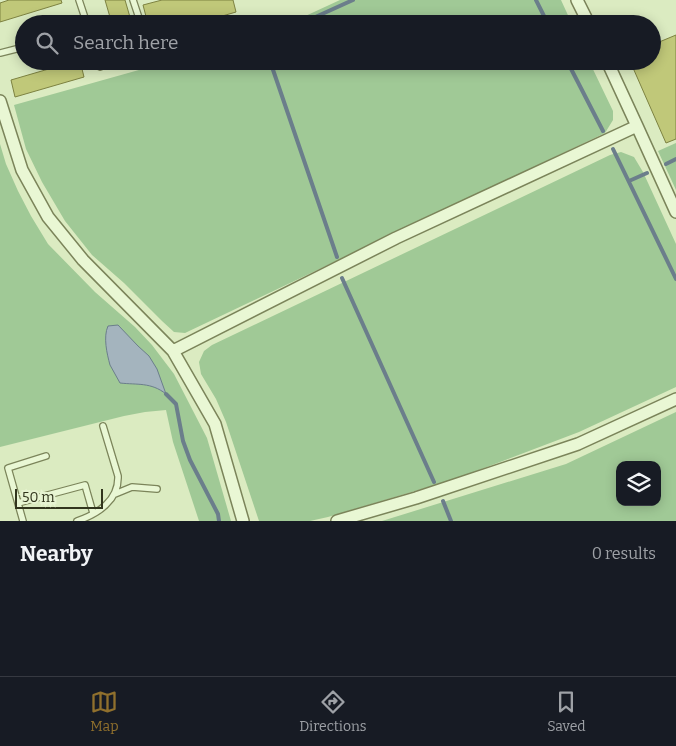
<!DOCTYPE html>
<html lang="en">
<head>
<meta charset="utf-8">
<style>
  :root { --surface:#171b24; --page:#20242c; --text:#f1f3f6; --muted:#9ea1a6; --line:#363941; --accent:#90702d }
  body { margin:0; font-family:Bitter,serif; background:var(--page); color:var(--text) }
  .controls { position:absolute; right:15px; bottom:15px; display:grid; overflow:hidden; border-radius:10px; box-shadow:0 2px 12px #0003 }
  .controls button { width:45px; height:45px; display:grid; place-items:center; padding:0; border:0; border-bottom:1px solid var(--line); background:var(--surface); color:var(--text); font:25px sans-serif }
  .scale { position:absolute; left:15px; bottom:12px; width:88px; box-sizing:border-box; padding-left:5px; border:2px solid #31351d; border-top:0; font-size:14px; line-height:18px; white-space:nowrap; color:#31351d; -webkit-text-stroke:4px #e6f3d1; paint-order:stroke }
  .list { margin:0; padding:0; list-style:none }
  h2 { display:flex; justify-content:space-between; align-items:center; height:65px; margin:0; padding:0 20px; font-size:21px }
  h2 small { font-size:16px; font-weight:400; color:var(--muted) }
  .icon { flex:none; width:28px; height:28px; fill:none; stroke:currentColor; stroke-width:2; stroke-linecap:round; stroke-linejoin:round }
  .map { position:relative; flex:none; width:676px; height:521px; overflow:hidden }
  .search { position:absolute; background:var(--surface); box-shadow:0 2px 12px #0003; left:15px; right:15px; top:15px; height:55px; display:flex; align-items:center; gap:12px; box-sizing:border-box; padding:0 18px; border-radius:28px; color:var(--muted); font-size:19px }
  .sheet { height:155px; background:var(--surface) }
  nav { display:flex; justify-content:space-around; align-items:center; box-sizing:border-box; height:70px; border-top:1px solid var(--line); background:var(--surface); font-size:14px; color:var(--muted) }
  nav a { display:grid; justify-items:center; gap:2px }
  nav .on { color:var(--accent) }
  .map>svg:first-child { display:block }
</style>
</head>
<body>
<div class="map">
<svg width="676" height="521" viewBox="0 0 676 521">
  <rect width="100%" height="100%" fill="#dbebc1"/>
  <path fill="#a0c996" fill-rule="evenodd" d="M340,0H561L572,24H288Z
    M171,61H589L613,111V120L605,133L185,333L174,332L162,321L124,283L92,255L65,221L42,182L26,149L14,105Z
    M676,143V190L658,151Z
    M0,144L6,164L18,191L31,216L48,244L95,292L135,327L152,345L174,374L207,438L231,521H199L173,442L166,410L145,412L124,416L0,447Z
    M621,152L634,157L643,172L676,244V387L579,432L455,479L328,517L310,521H259L226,422L216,399L201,374L199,362L204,351L212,345L610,155Z
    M676,412V521H382L566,464ZM620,465H657V502H620Z"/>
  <path fill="#a4b4be" stroke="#6b7e8b" d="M118,325L138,346L149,356L157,369L166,394C151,382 137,385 120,383C117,377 113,371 110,365C107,354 103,337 108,326Z"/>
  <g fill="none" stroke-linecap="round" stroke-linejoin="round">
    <path stroke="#6b7e8b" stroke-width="4" d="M536,0L548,24
      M300,24L353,0
      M270,61L337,257
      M567,61L603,131
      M613,149L676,279
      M666,164L676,159
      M629,181L647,173
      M342,278L434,482
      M166,394L176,404L183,441L190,460L218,514L219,521
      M443,501L451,521"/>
  </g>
  <path fill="#c0c879" stroke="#7d8241" d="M9,0H61L62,3L0,22V3Z
    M105,0H125L132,24H112Z
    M162,0H233L236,12L195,24H148L143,5Z
    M676,35V139L666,143L630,61H652V45Z
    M76,61H80L84,77L15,97L11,80Z"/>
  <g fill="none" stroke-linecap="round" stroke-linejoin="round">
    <g stroke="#7b845a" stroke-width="8">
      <path id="lane" d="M79,0L87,24
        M133,0L141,24
        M0,53L24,47
        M98,61L100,67
        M115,494L132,487L157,489
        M18,503L85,485L93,513
        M23,521L8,468L46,456
        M77,521C98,514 119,500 118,476L103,426"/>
    </g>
    <g stroke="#7b845a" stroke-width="14">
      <path id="street" d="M577,0L589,24
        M607,61L637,126L676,212
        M0,101L22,170L48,217L83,260L173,351L215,424L243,521
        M173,351L396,238L637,126
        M337,521L416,498L578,444L676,399"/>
    </g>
    <use href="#lane" stroke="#e9f7d4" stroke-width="5.5"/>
    <use href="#street" stroke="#e9f7d4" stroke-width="11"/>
  </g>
</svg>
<div class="controls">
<button><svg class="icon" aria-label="layers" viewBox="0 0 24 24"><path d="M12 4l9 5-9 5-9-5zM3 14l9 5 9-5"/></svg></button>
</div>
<div class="scale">50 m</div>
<div class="search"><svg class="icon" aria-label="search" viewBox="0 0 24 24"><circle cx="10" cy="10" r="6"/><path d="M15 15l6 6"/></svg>Search here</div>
</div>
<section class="sheet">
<h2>Nearby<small>0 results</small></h2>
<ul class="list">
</ul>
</section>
<nav>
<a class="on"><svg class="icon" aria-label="map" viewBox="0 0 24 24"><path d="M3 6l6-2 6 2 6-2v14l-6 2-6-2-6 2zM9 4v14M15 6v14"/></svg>Map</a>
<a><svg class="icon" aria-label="directions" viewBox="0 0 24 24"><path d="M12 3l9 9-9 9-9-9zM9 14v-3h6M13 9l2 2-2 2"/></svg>Directions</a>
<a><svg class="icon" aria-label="saved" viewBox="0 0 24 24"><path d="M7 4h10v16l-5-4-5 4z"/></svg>Saved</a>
</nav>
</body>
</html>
